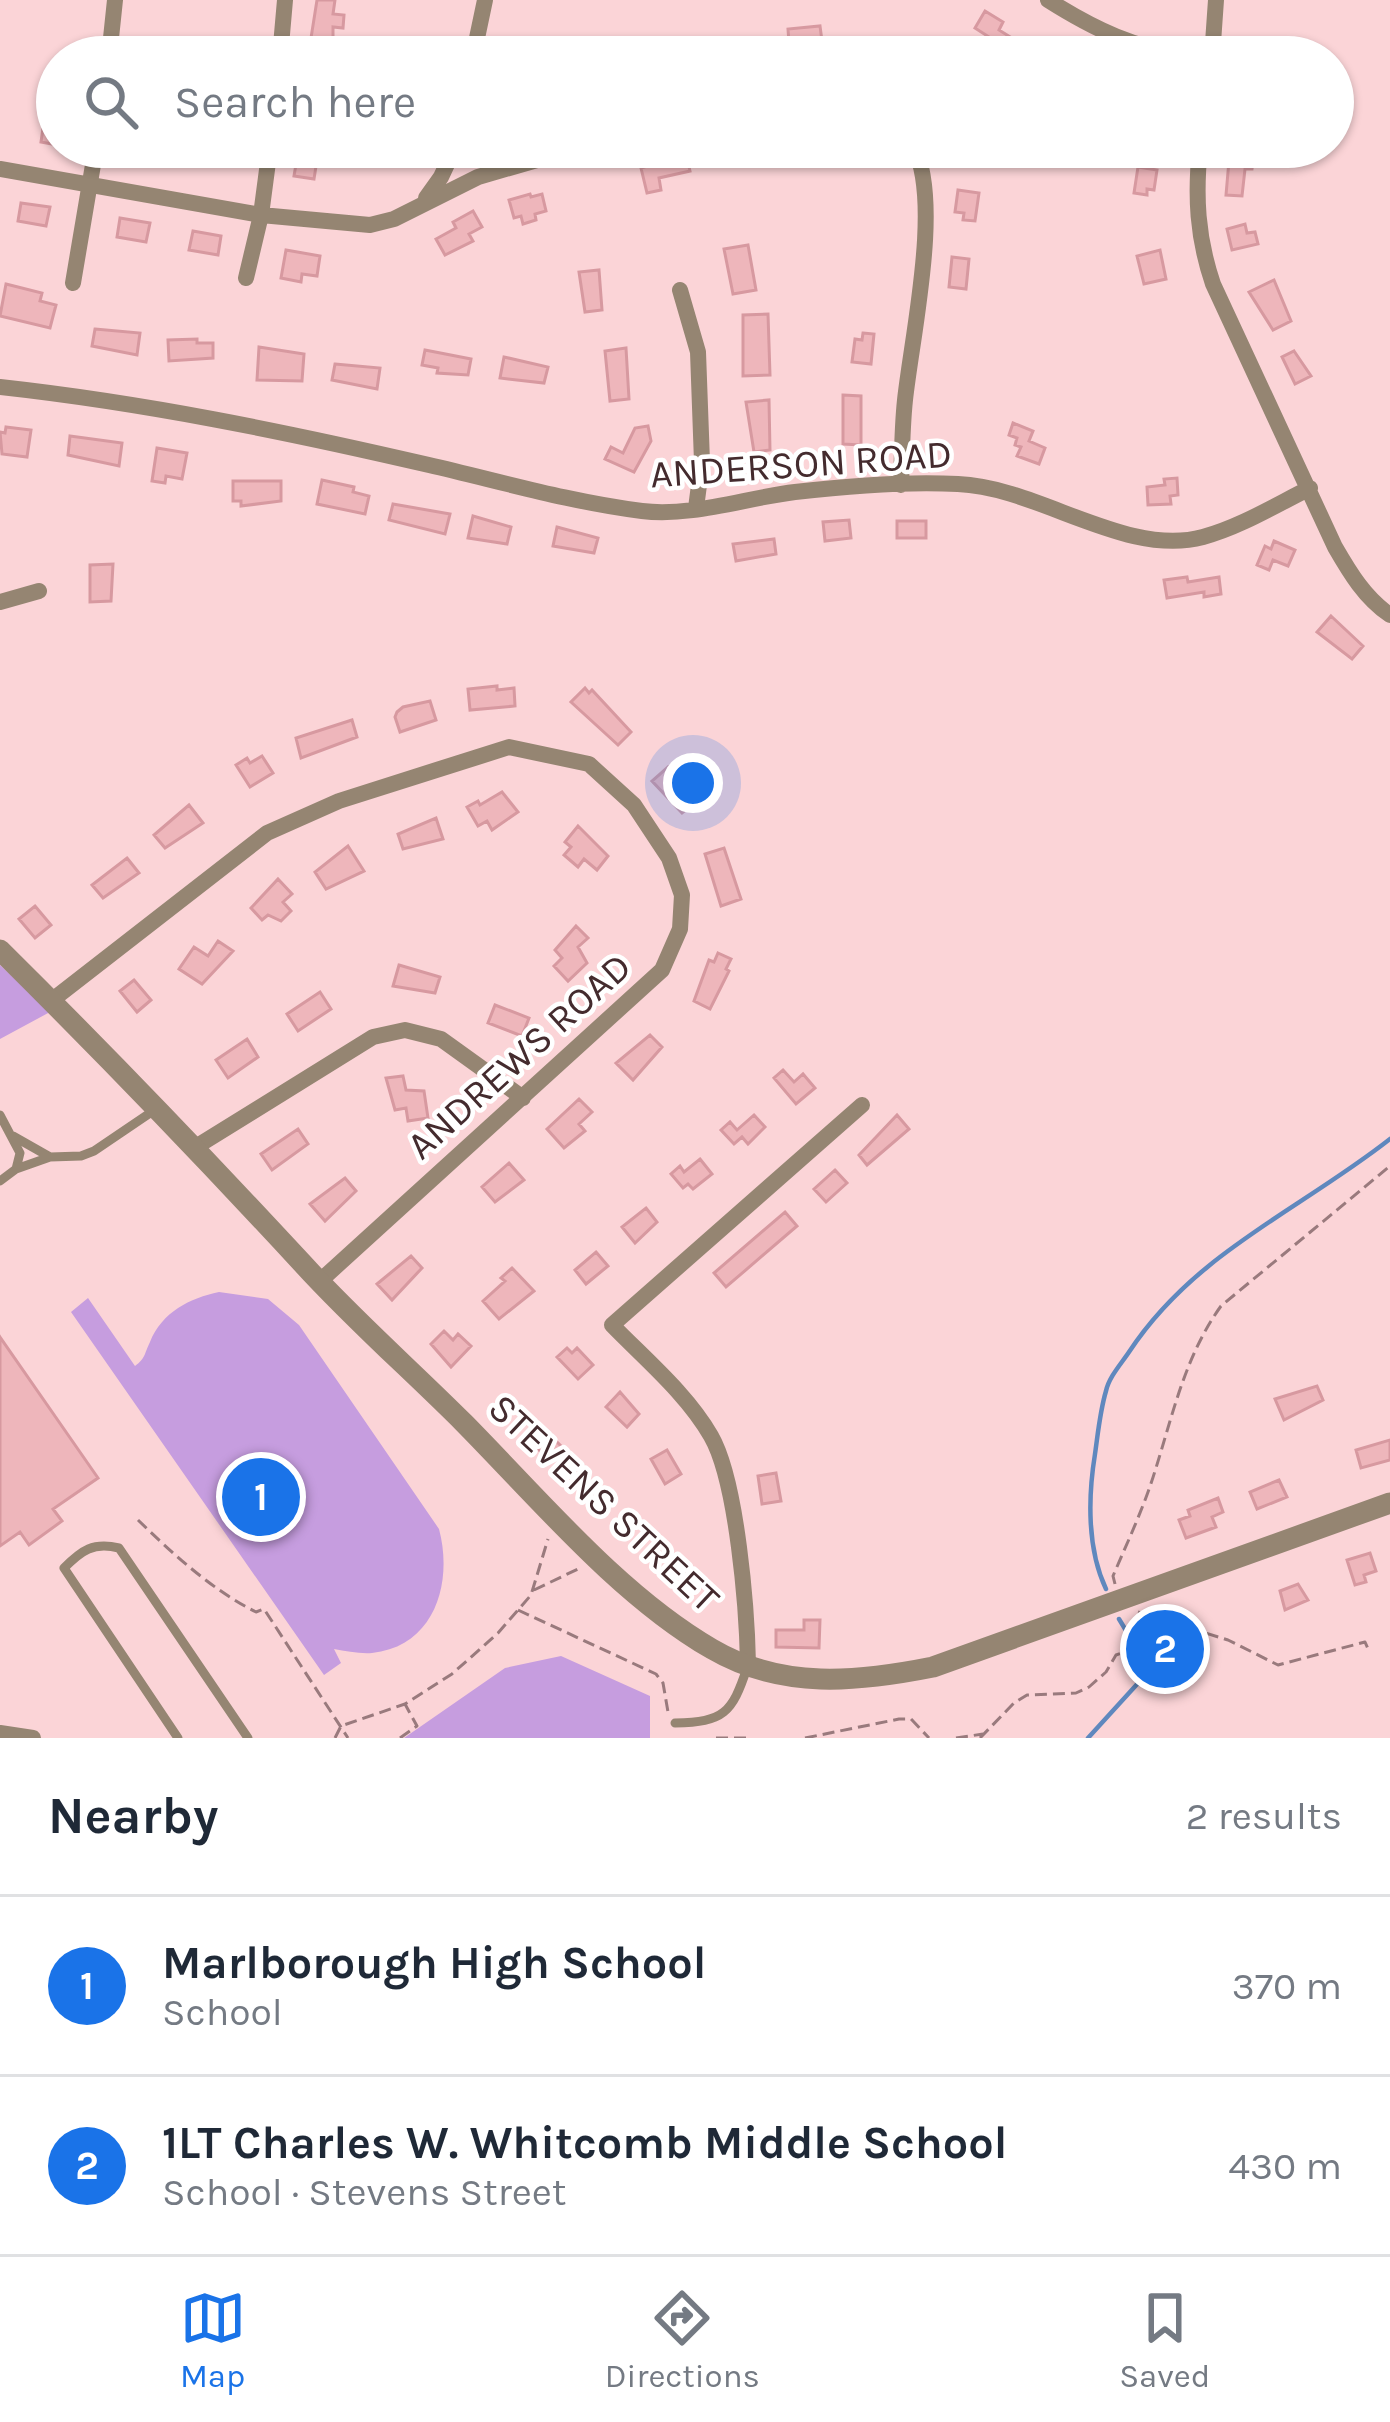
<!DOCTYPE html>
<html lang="en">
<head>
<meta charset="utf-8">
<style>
  :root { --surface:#fff; --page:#f2f2f3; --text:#1f2937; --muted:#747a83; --line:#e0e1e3; --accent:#1a73e8 }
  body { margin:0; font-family:Karla,sans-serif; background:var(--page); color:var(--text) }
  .you { position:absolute; left:693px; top:783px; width:42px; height:42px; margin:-30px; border:9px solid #fff; border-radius:50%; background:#1a73e8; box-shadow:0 0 0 18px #1a73e833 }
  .badge { display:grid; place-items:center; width:78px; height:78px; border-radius:50%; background:var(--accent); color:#fff; font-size:39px; font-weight:700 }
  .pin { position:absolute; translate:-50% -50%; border:6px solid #fff; box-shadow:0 3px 12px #0006 }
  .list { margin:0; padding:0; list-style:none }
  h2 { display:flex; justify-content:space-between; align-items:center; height:156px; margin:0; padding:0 48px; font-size:51px }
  h2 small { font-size:39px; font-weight:400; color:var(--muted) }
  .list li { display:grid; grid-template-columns:78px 1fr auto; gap:36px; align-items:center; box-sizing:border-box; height:180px; padding:0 48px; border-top:3px solid var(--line) }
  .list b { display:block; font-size:45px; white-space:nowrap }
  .list p { margin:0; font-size:39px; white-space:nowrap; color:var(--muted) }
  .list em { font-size:39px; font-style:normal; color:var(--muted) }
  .icon { flex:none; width:66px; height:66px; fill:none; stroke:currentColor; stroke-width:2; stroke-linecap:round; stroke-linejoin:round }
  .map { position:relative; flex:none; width:1390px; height:1738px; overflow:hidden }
  .search { position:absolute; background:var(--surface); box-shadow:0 3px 9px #0004; left:36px; right:36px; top:36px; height:132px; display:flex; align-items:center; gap:30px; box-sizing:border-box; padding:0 42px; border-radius:66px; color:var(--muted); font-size:45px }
  .sheet { height:516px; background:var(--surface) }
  nav { display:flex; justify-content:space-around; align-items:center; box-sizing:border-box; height:168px; border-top:3px solid var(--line); background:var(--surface); font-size:33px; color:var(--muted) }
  nav a { display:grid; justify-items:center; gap:6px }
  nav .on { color:var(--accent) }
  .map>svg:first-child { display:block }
</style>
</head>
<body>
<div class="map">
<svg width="1390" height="1738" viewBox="0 0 1390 1738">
  <rect width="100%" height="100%" fill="#fbd4d7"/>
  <path fill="#c69ddf" d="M0,965L50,1012L0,1039Z
    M219,1292L268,1299L299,1325L439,1529C453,1581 436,1646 372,1653C360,1654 346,1651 334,1649L341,1663L324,1675L71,1312L88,1298L135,1366C146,1358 144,1354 150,1342C162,1312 190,1298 219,1292Z
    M561,1656L650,1696V1738H404L505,1668Z"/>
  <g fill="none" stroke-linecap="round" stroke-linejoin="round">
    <path stroke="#5f88be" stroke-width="4.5" d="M1106,1589C1087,1549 1088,1497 1095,1454C1098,1433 1100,1411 1106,1391C1109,1377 1121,1364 1129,1352C1195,1252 1300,1210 1390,1139
      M1088,1738L1150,1670L1119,1619"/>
  </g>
  <path fill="#eeb6bb" stroke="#d799a0" stroke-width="3" d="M317,0H335L333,14L344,15L343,28L333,27V39L311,38Z
    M985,11L1003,22L999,30L1015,40L1006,55L986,43L989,37L975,28Z
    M820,26L822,41H817V49L796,51L795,42L789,43L788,29Z
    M46,107L57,110V145L41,142Z
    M299,147H319L314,179L294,176Z
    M1230,149L1254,152L1252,169H1245L1242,196L1226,195Z
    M686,154L690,171L659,178L661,190L647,193L641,168Z
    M1138,167L1157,170L1154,190L1147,189V195L1134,193Z
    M958,190L979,193L975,221L963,220L964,213L955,212Z
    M530,194L531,197L542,194L546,211L535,214L536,220L523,224L521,216L514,218L509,200Z
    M21,203L50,207L46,226L18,221Z
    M473,211L482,227L469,234L473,241L445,255L436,239L456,228L453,222Z
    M120,218L150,223L146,242L117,237Z
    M1245,224L1247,233L1255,232L1258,244L1232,250L1227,229Z
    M193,231L221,236L218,255L189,250Z
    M748,245L756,290L733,294L724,249Z
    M286,250L320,256L317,276L302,274L301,282L281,278Z
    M1160,250L1166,279L1144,284L1137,256Z
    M952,257L969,259L966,289L949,287Z
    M599,270L602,310L585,312L579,272Z
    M1274,280L1291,321L1273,330L1249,292Z
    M6,284L42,293L40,301L56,305L50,328L0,316Z
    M768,314L770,375L743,376V315Z
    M95,329L140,333L137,355L92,346Z
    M863,333L874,334L871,364L852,362L855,339L862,340Z
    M197,339V343H213V358L169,361L168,340Z
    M259,347L304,354L302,381L257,380Z
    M626,348L629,399L610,401L605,351Z
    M425,350L471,359L468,375L437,373L438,368L422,365Z
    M1294,351L1311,376L1295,384L1282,357Z
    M504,357L548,367L544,383L500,378Z
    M335,364L380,368L377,389L332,380Z
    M843,395L861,396V445L843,444Z
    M769,400L770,450L754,452L746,402Z
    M1013,423L1033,431L1029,441L1045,448L1039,464L1017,456L1021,447L1015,445L1017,438L1009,435Z
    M648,426L651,441L634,472L605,459L611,447L623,453L635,428Z
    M6,427L31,430L27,457L2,454L0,432L5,433Z
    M70,436L122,443L119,466L68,455Z
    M157,448L187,453L182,479L166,476L165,483L152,481Z
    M1177,478L1178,495L1170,496L1171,504L1148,505L1147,487L1165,485L1164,479Z
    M322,480L354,487L353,492L369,496L365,514L317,504Z
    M233,481H281V501L241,506V501H233Z
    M393,504L450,514L445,534L389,520Z
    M473,516L511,527L507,544L468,538Z
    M849,520L851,538L825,541L823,522Z
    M897,521H926V538H897Z
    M557,527L598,538L594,553L553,546Z
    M774,539L776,554L736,561L733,544Z
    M1274,541L1295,550L1288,566L1273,560L1269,570L1257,565L1265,546L1271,549Z
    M113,564L111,601L90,602V565Z
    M1187,577L1188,582L1219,577L1221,594L1204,597V592L1167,598L1164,580Z
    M1331,616L1363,646L1352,659L1317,632Z
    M497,686V690L514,688L515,706L470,710L468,689Z
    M585,688L589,693L592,690L631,732L618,745L571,702Z
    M430,701L436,720L400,732L395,717L397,712L403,707Z
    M352,720L357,737L301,758L296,738Z
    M262,756L273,773L250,787L236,765L247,758L250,763Z
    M668,767L695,802L682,813L652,781Z
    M502,792L518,812L492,830L487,821L478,826L467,807L478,801L480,805Z
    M189,805L203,823L165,848L154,835Z
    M436,818L443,839L403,849L398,834Z
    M578,826L608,856L597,870L584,859L578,867L564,855L571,847L565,842Z
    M348,846L364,871L326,889L315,872Z
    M724,848L741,899L721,906L705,854Z
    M127,858L139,873L103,898L92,885Z
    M278,879L292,894L283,902L291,911L281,921L268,915L262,920L251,908Z
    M35,906L51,925L35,938L19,919Z
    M576,926L588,938L578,947L587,963L568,981L554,966L562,958L555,950Z
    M218,941L233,951L202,984L179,969L194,947L208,956Z
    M718,953L731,959L726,969L729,971L710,1009L694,1001L709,960L714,962Z
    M399,965L440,977L435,993L393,986Z
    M134,980L151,1000L137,1012L120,991Z
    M320,992L331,1009L298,1031L287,1014Z
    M495,1005L529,1018L522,1036L488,1023Z
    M650,1035L662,1047L633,1080L616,1063Z
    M247,1039L258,1057L228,1078L216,1060Z
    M783,1070L794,1082L803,1074L815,1088L796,1104L774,1078Z
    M403,1076L406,1090L424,1091L428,1118L408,1121L406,1108L395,1110L386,1078Z
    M579,1099L592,1112L579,1124L585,1131L564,1148L547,1129Z
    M754,1115L765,1127L748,1144L742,1137L734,1144L721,1130L730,1122L737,1130Z
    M897,1115L909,1129L867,1165L859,1155Z
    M298,1129L308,1144L272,1170L261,1154Z
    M700,1159L712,1174L693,1189L688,1184L683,1188L671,1174L680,1166L684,1172Z
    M509,1163L524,1180L495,1202L482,1187Z
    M835,1170L847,1183L826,1202L814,1189Z
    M345,1178L356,1191L325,1221L310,1204Z
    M646,1208L657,1222L635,1243L622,1227Z
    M785,1212L797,1226L726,1287L714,1273Z
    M596,1252L608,1266L586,1284L575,1270Z
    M411,1256L422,1268L392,1300L377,1284Z
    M512,1268L534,1291L499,1319L483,1301L505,1281L501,1278Z
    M444,1331L453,1340L458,1334L471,1346L451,1367L431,1344Z
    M0,1337L98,1478L53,1509L62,1521L29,1545L20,1532L0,1546Z
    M567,1348L572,1353L577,1348L593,1365L578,1379L557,1357Z
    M1317,1386L1323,1400L1284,1420L1275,1399Z
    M620,1392L639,1414L627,1427L606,1407Z
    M540,1425L563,1448L550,1461L530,1441Z
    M1390,1440V1460L1361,1468L1356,1450Z
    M667,1450L681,1474L665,1484L651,1459Z
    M776,1473L781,1501L762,1504L758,1476Z
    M1279,1480L1287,1497L1257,1509L1250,1492Z
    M1218,1498L1223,1512L1212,1517L1216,1527L1186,1538L1179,1520L1190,1516L1188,1510Z
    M1370,1553L1376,1571L1364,1575L1366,1582L1355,1585L1347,1560Z
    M1298,1584L1308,1600L1285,1610L1280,1591Z
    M804,1620H820L819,1648L776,1647V1630H804Z"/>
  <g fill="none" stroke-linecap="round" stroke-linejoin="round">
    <path stroke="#997a7d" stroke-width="3" stroke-dasharray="12 6" stroke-linecap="butt" d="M138,1520C173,1554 212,1590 256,1612L264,1609L348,1738
      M1115,1584L1113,1576C1128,1541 1144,1507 1155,1471C1173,1414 1185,1356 1221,1306L1390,1166
      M534,1590L580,1568
      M518,1610L656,1674L663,1683L668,1712
      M1138,1612L1228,1640L1278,1665L1365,1642L1369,1651
      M335,1738L341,1726L405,1704L452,1674L498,1633L531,1595L548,1539
      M400,1738L417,1726L405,1704
      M716,1738H746
      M805,1738L899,1719H911L929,1738
      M956,1738L983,1734
      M980,1738L1014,1703L1027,1695L1076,1693L1089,1687L1106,1672L1116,1655L1171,1636L1180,1628"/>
    <path stroke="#958572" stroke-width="9" d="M0,1115L20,1153L16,1169
      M13,1136L50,1157
      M0,1181L16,1169L50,1157L81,1156L94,1151L156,1109
      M675,1723C724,1722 732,1713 747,1668
      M178,1738L64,1568C82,1550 93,1542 119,1548L248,1738"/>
    <path stroke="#958572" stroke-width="16" d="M1048,0C1097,31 1133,47 1190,57
      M109,57L115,0
      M280,57L285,0
      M473,57L485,0
      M1212,57L1216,0
      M1200,147C1195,196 1197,237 1213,284L1335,547C1350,573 1365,598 1390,615
      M0,169L261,215L370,225L394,219L478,177L582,147
      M426,198L441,177L455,147
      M246,278L261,215L270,147
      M73,283L96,147
      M680,290L698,352L702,462L696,508
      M0,387C145,403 287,432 429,465C499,481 570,502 642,511C692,517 745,498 795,492C847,486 905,481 958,484C1038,487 1126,558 1203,537C1240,527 1276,505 1310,488
      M901,485C902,456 902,428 905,400C912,335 942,203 914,147
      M0,602L39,591
      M51,1001L267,833L339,801L509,747L589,764L634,805L669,858L682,895L680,929L662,970L320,1281
      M194,1148L373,1037L405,1030L441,1039L523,1098
      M748,1664C747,1609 737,1481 711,1436C687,1394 645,1359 612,1325L862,1105
      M0,1733L33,1738"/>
    <path stroke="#958572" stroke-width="21" d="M0,950C103,1052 204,1157 303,1264C353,1319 411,1370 464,1423C539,1499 620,1596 712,1649C782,1690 858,1682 933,1667L1390,1503"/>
  </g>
  <g text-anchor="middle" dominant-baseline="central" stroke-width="9" stroke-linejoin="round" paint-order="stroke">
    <g font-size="39" fill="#442b2e" stroke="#fff">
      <text transform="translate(801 464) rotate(-4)">ANDERSON ROAD</text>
      <text transform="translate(519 1056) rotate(-42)">ANDREWS ROAD</text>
      <text transform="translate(604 1503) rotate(43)">STEVENS STREET</text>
    </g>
  </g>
</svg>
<div class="you"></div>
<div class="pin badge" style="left:261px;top:1497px">1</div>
<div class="pin badge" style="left:1165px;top:1649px">2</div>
<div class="search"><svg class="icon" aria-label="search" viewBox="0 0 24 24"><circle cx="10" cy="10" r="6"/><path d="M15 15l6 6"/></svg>Search here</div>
</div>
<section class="sheet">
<h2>Nearby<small>2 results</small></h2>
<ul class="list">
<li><span class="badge">1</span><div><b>Marlborough High School</b><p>School</p></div><em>370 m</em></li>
<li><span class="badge">2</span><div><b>1LT Charles W. Whitcomb Middle School</b><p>School · Stevens Street</p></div><em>430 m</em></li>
</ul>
</section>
<nav>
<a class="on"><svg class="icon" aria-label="map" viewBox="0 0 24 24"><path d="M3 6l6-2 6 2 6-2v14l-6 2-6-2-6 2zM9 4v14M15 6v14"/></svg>Map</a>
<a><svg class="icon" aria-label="directions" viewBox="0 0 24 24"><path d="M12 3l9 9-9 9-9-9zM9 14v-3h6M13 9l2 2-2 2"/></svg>Directions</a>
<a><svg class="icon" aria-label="saved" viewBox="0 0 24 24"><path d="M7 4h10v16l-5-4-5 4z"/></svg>Saved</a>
</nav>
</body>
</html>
